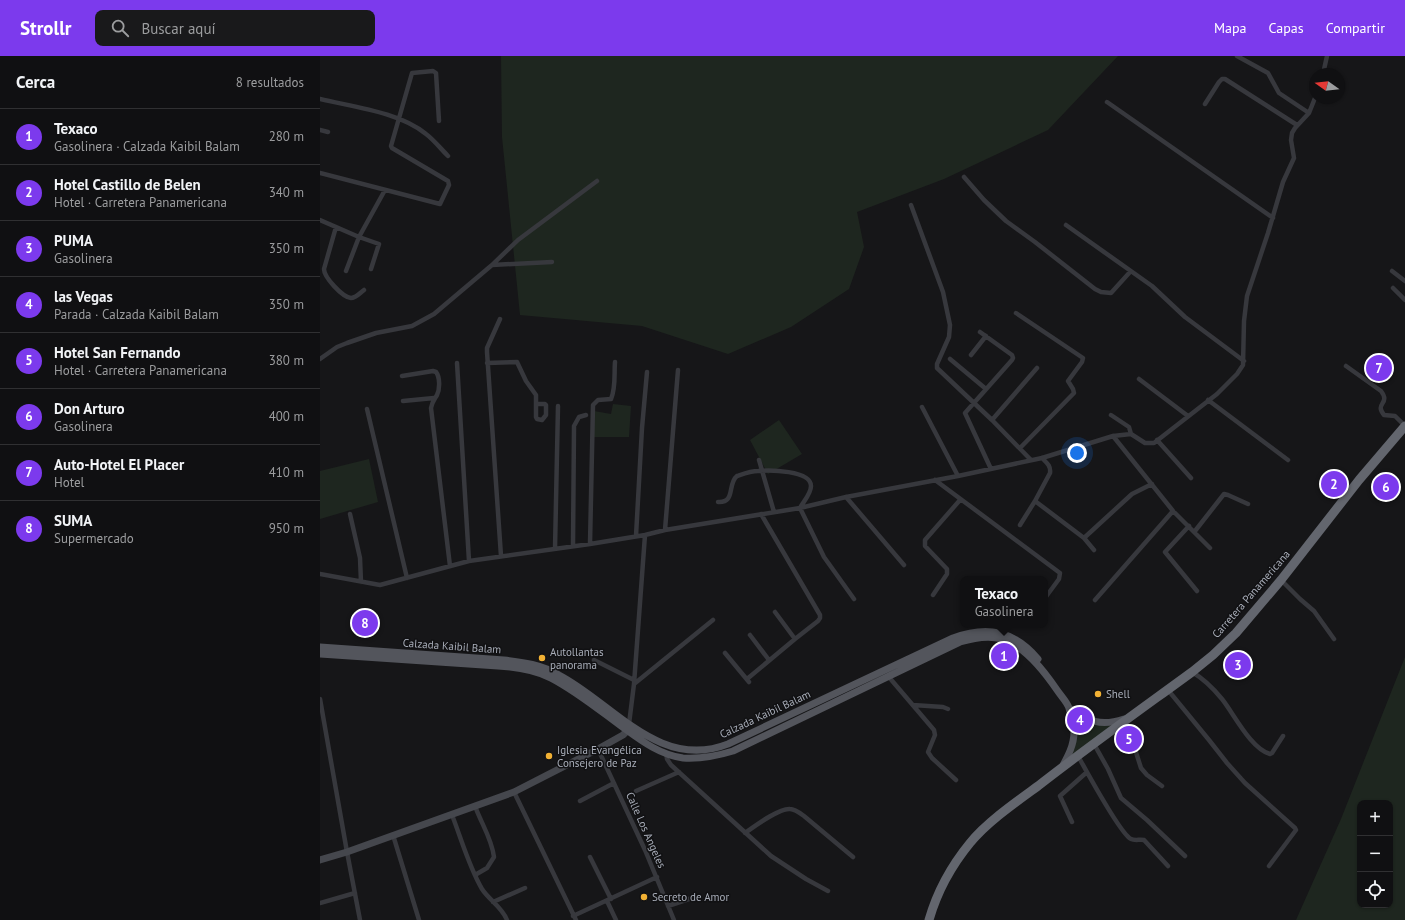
<!DOCTYPE html>
<html lang="es">
<head>
<meta charset="utf-8">
<style>
  :root { --surface:#101012; --page:#19191b; --text:#f1f3f6; --muted:#9c9d9f; --line:#303032; --accent:#7c3aed }
  body { margin:0; font-family:"PT Sans",sans-serif; background:var(--page); color:var(--text) }
  .controls { position:absolute; right:12px; bottom:12px; display:grid; overflow:hidden; border-radius:8px; box-shadow:0 1px 3px #0004 }
  .controls button { width:36px; height:36px; display:grid; place-items:center; padding:0; border:0; border-bottom:1px solid var(--line); background:var(--surface); color:var(--text); font:20px sans-serif }
  .compass { position:absolute; left:989px; top:12px; width:36px; height:36px; border-radius:50%; background:var(--surface); box-shadow:0 1px 3px #0004; rotate:285deg }
  .you { position:absolute; left:757px; top:397px; width:14px; height:14px; margin:-10px; border:3px solid #fff; border-radius:50%; background:#1a73e8; box-shadow:0 0 0 6px #1a73e833 }
  .badge { display:grid; place-items:center; width:26px; height:26px; border-radius:50%; background:var(--accent); color:#fff; font-size:13px; font-weight:700 }
  .pin { position:absolute; translate:-50% -50%; border:2px solid #fff; box-shadow:0 1px 4px #0006 }
  .popup { position:absolute; left:640px; top:520px; width:88px; height:52px; box-sizing:border-box; display:grid; place-content:center; border-radius:8px; background:var(--surface); filter:drop-shadow(0 1px 3px #0005); font-size:13px; white-space:nowrap; color:var(--muted) }
  .popup b { font-size:15px; color:var(--text) }
  .popup::after { content:''; position:absolute; left:50%; top:100%; margin-left:-8px; border:8px solid transparent; border-top-color:var(--surface) }
  .list { margin:0; padding:0; list-style:none }
  h2 { display:flex; justify-content:space-between; align-items:center; height:52px; margin:0; padding:0 16px; font-size:17px }
  h2 small { font-size:13px; font-weight:400; color:var(--muted) }
  .list li { display:grid; grid-template-columns:26px 1fr auto; gap:12px; align-items:center; box-sizing:border-box; height:56px; padding:0 16px; border-top:1px solid var(--line) }
  .list b { display:block; font-size:15px; white-space:nowrap }
  .list p { margin:0; font-size:13px; white-space:nowrap; color:var(--muted) }
  .list em { font-size:13px; font-style:normal; color:var(--muted) }
  .icon { flex:none; width:22px; height:22px; fill:none; stroke:currentColor; stroke-width:2; stroke-linecap:round; stroke-linejoin:round }
  .map { position:relative; flex:none; width:1085px; height:864px; overflow:hidden }
  header { display:flex; align-items:center; gap:24px; box-sizing:border-box; height:56px; padding:0 20px; background:var(--accent); color:#fff }
  header strong { font-size:19px }
  nav { display:flex; gap:22px; margin-inline-start:auto; font-size:14px }
  .search { width:280px; height:36px; background:var(--page); display:flex; align-items:center; gap:10px; box-sizing:border-box; padding:0 14px; border-radius:8px; color:var(--muted); font-size:15px }
  main { display:flex }
  aside { flex:1; background:var(--surface) }
  .map>svg:first-child { display:block }
</style>
</head>
<body>
<header>
<strong>Strollr</strong>
<div class="search"><svg class="icon" aria-label="search" viewBox="0 0 24 24"><circle cx="10" cy="10" r="6"/><path d="M15 15l6 6"/></svg>Buscar aquí</div>
<nav><a>Mapa</a><a>Capas</a><a>Compartir</a></nav>
</header>
<main>
<aside>
<h2>Cerca<small>8 resultados</small></h2>
<ul class="list">
<li><span class="badge">1</span><div><b>Texaco</b><p>Gasolinera · Calzada Kaibil Balam</p></div><em>280 m</em></li>
<li><span class="badge">2</span><div><b>Hotel Castillo de Belen</b><p>Hotel · Carretera Panamericana</p></div><em>340 m</em></li>
<li><span class="badge">3</span><div><b>PUMA</b><p>Gasolinera</p></div><em>350 m</em></li>
<li><span class="badge">4</span><div><b>las Vegas</b><p>Parada · Calzada Kaibil Balam</p></div><em>350 m</em></li>
<li><span class="badge">5</span><div><b>Hotel San Fernando</b><p>Hotel · Carretera Panamericana</p></div><em>380 m</em></li>
<li><span class="badge">6</span><div><b>Don Arturo</b><p>Gasolinera</p></div><em>400 m</em></li>
<li><span class="badge">7</span><div><b>Auto-Hotel El Placer</b><p>Hotel</p></div><em>410 m</em></li>
<li><span class="badge">8</span><div><b>SUMA</b><p>Supermercado</p></div><em>950 m</em></li>
</ul>
</aside>
<div class="map">
<svg width="1085" height="864" viewBox="0 0 1085 864">
  <rect width="100%" height="100%" fill="#161618"/>
  <path fill="#1e261f" fill-rule="evenodd" d="M181,0H798L728,74L624,123L537,156L544,191L529,233L471,271L408,298L322,270L200,259L182,81Z
    M293,348L311,350L309,381H273L274,355L291,358Z
    M459,364L482,398L448,418L430,384Z
    M49,403L58,446L0,463V415Z
    M1085,601V864H976L1021,763ZM1040,747H1070V849H1040Z
    M750,654L765,664L795,667L752,701Z"/>
  <g fill="none" stroke-linecap="round" stroke-linejoin="round">
    <path stroke="#37383d" stroke-width="4.5" d="M917,0L948,17L959,37L989,57
      M1003,18L1007,0
      M0,43C33,51 79,56 106,78C114,84 121,93 128,100
      M787,46L953,162
      M885,48L899,26L902,23H905L977,69
      M0,74L8,76
      M0,117L120,148L129,129L128,125L72,92L71,90L92,17L113,15L116,17L119,65
      M644,121L664,144L686,165L715,186L775,233L781,236L791,237L810,216
      M591,149L623,236L630,269L629,281L617,308V312L672,364L711,404
      M0,164L39,181L65,134
      M746,169L832,230L865,261L924,305
      M16,171L4,213C4,221 22,241 31,242C36,242 40,237 44,234
      M172,209L232,206
      M26,215L39,181L59,188L51,213
      M1072,215L1085,225
      M1073,232L1085,244
      M696,257L763,302L762,306L748,325L753,333L754,337L700,392
      M180,263L167,292V296L181,500
      M660,276L692,299L693,302L692,304L645,357L671,413
      M651,299L666,280
      M0,303L17,291L27,287L56,277L92,270L114,258L172,209L198,184L277,125
      M630,303L666,333
      M137,307L149,505
      M167,307L197,306L206,325L216,339V361L217,363L222,364L226,359V349L225,348H217
      M1026,310L1061,335C1071,348 1054,347 1064,359L1075,360L1085,370
      M82,320L113,315L116,316C120,321 120,333 117,339C114,344 112,346 111,352L130,510
      M819,323L868,360
      M888,344L968,404
      M83,345L114,342
      M602,351L638,420
      M47,353L87,522
      M791,359L809,371L811,378
      M672,364L717,312
      M793,380L853,455L890,492
      M837,384L871,422
      M722,402C727,407 731,410 730,417L715,445L764,482L774,494
      M439,404L454,456
      M615,424L740,517L739,523L725,542
      M526,441L584,509
      M398,446C416,447 407,428 417,420C423,418 431,415 438,415C449,414 491,414 491,430C491,438 483,446 480,452L504,501L534,543
      M30,458L40,502L41,526
      M700,469L715,445
      M869,470L845,496L877,535
      M345,474L358,314
      M875,475L904,438L908,439L928,448
      M316,480L322,372L327,316
      M764,482L812,438L832,428
      M270,488L273,349L278,344L291,343C296,332 294,317 295,306
      M253,490L254,370L259,361L266,359
      M235,493L238,350
      M0,518L60,529L149,505L270,488L325,479L345,474L480,452L526,441L638,420L722,402L793,380L811,378L825,387H834L897,338L917,318L923,309L924,265L927,240L948,177L963,126L974,102L971,84L972,77L975,72L989,57L995,42
      M961,524L980,543L994,555L1014,583
      M613,539L627,518V513L605,490V484L640,444
      M775,544L853,455
      M455,556L475,583
      M430,579L449,604
      M405,597L429,626
      M274,604L314,624
      M872,616C884,623 893,632 902,643C914,658 931,693 950,698L952,697L963,680
      M568,620L614,674L615,679L608,696L612,702L636,724
      M427,623L475,583L498,565L500,562V559L441,458
      M314,628L393,564
      M848,634L889,684L907,707L925,727L975,772L976,774L949,810
      M0,643L27,796L40,864
      M593,649L623,651L628,653
      M309,668L314,628L325,479
      M799,669L814,690L821,712L827,719L842,730
      M774,688L788,713L801,742L827,764L865,800
      M278,693L325,794L354,864
      M346,697L347,703L351,709L451,800L486,823L508,835
      M758,700C766,714 800,778 811,783C815,785 820,783 824,784L848,810
      M316,735L359,716
      M194,736L256,864
      M260,745L294,727
      M155,750C161,767 172,783 174,801L167,812L155,819
      M132,759C141,782 149,811 162,833C169,844 182,851 187,864
      M752,766L740,740L767,716
      M425,777C435,770 459,752 470,753C475,753 480,757 484,760L533,801
      M73,779L99,864
      M270,801L291,843
      M287,845L296,864
      M173,846L205,832
      M0,847L35,837
      M348,850L375,841
      M253,860L337,821"/>
    <path stroke="#45474d" stroke-width="7" d="M0,804L27,796L194,736L278,693L303,679L307,675"/>
    <path stroke="#53555c" stroke-width="7" d="M0,591L184,604C203,606 222,609 239,619C293,647 339,715 408,688L633,582C668,569 694,575 718,603
      M0,598L178,610C196,611 215,614 231,622C256,635 278,653 301,670C319,683 339,699 363,702C380,703 397,700 413,695L640,586C653,582 668,579 682,583C705,590 724,615 737,634C741,640 747,646 749,652C751,659 753,669 754,676C754,689 748,700 742,711
      M749,652C769,665 780,671 804,663"/>
    <path stroke="#63666e" stroke-width="9" d="M609,864C617,836 632,809 650,787C667,766 696,746 718,730C768,691 820,654 872,616L893,599L916,577L961,524L1039,424L1085,370"/>
  </g>
  <g fill="#f2b134" stroke="#111113" stroke-width="1.5">
    <circle cx="222" cy="602" r="4"/>
    <circle cx="778" cy="638" r="4"/>
    <circle cx="229" cy="700" r="4"/>
    <circle cx="324" cy="841" r="4"/>
  </g>
  <g text-anchor="middle" dominant-baseline="central" stroke-width="3" stroke-linejoin="round" paint-order="stroke">
    <g font-size="11" fill="#a8adb8" stroke="#111113">
      <text transform="translate(931 538) rotate(-49)">Carretera Panamericana</text>
      <text transform="translate(132 590) rotate(4)">Calzada Kaibil Balam</text>
      <text transform="translate(445 658) rotate(-25)">Calzada Kaibil Balam</text>
      <text transform="translate(326 774) rotate(66)">Calle Los Angeles</text>
    </g>
    <g font-size="11" fill="#a8adb8" stroke="#111113" text-anchor="start">
      <text x="230" y="596">Autollantas<tspan x="230" dy="13">panorama</tspan></text>
      <text x="786" y="638">Shell</text>
      <text x="237" y="694">Iglesia Evangélica<tspan x="237" dy="13">Consejero de Paz</tspan></text>
      <text x="332" y="841">Secreto de Amor</text>
    </g>
  </g>
</svg>
<div class="controls">
<button>+</button>
<button>−</button>
<button><svg class="icon" aria-label="locate" viewBox="0 0 24 24"><circle cx="12" cy="12" r="6"/><path d="M12 2v4M12 18v4M2 12h4M18 12h4"/></svg></button>
</div>
<svg class="compass" viewBox="-18 -18 36 36"><path d="M0-13l5 13h-10z" fill="#e53935"/><path d="M0 13l5-13h-10z" fill="#9c9d9f"/></svg>
<div class="you"></div>
<div class="pin badge" style="left:684px;top:600px">1</div>
<div class="popup"><b>Texaco</b>Gasolinera</div>
<div class="pin badge" style="left:1014px;top:428px">2</div>
<div class="pin badge" style="left:918px;top:609px">3</div>
<div class="pin badge" style="left:760px;top:664px">4</div>
<div class="pin badge" style="left:809px;top:683px">5</div>
<div class="pin badge" style="left:1066px;top:431px">6</div>
<div class="pin badge" style="left:1059px;top:312px">7</div>
<div class="pin badge" style="left:45px;top:567px">8</div>
</div>
</main>
</body>
</html>
